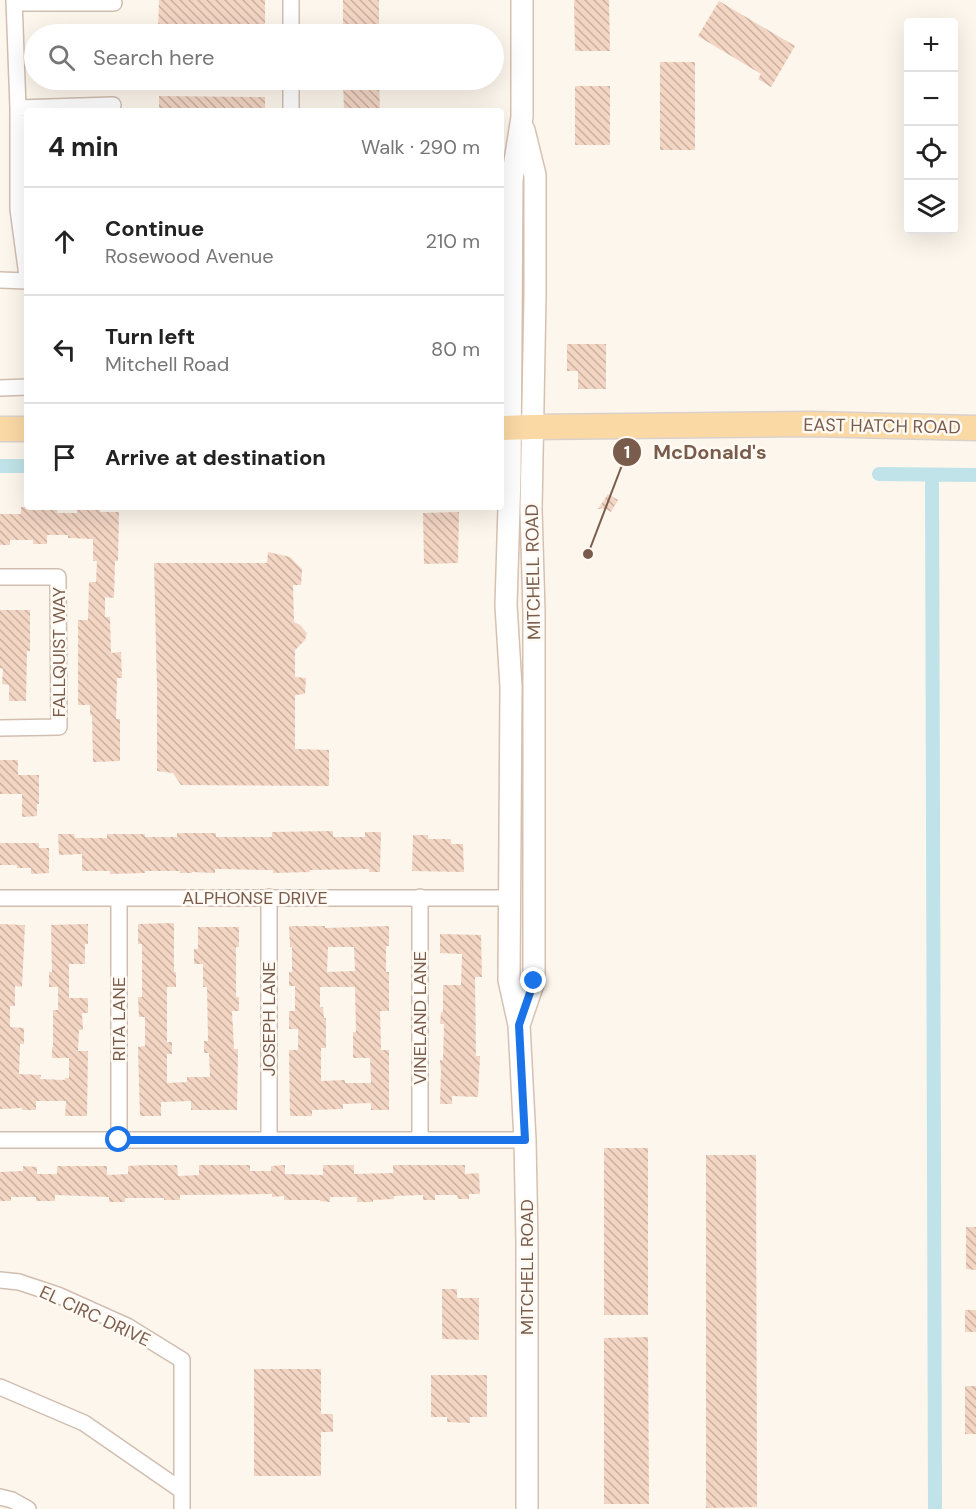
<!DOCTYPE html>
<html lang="en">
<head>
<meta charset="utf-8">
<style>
  :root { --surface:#fff; --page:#f6f6f6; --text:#222; --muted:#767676; --line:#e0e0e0 }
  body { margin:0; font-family:"DM Sans",sans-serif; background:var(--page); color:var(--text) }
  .controls { position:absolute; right:18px; top:18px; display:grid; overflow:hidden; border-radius:6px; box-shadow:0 6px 24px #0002 }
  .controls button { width:54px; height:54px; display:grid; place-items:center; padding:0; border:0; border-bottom:2px solid var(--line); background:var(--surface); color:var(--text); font:30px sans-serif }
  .stop { position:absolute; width:18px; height:18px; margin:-14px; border:4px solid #1a73e8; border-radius:50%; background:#fff }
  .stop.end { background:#1a73e8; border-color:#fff; box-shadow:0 2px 6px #0008 }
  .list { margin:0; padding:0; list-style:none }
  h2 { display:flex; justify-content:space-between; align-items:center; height:78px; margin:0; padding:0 24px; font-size:26px }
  h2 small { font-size:20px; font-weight:400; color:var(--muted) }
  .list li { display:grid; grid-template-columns:39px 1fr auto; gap:18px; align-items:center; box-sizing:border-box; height:108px; padding:0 24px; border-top:2px solid var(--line) }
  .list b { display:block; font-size:22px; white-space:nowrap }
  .list p { margin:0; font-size:20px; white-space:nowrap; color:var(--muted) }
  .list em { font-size:20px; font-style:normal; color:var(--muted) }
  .icon { flex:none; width:33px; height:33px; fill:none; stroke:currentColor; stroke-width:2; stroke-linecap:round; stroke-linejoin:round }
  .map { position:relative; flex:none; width:976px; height:1509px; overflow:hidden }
  .search { position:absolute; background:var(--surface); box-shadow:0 6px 24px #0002; left:24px; top:24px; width:480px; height:66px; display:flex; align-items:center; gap:15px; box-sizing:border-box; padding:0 21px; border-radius:33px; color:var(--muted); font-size:22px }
  .panel { position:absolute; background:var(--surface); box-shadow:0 6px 24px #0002; left:24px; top:108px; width:480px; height:402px; border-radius:6px }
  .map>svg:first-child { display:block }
</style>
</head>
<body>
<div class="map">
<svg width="976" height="1509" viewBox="0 0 976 1509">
  <defs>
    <pattern id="building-back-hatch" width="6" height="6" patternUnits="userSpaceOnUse" patternTransform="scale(1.5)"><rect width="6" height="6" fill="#f3d5c3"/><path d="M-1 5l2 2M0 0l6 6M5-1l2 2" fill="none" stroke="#cab0a1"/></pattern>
  </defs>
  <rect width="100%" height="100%" fill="#fdf6ec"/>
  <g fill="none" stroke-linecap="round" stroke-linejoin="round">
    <path stroke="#bfe3e8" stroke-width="14" d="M0,466H27
      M879,474L976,475
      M932,475L935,1509"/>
  </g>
  <path fill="url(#building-back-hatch)" fill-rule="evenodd" d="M159,0H265V34H158Z
    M343,0H379V34H343Z
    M574,0H609L610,51H575Z
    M719,1L795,46L771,87L758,79L761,74L698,36Z
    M660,62H695V150H660Z
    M343,80H379L380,111H344Z
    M575,86H610V145H575Z
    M159,96L265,97V111H159Z
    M567,344H606V389H578V371H567Z
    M608,494L618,500L611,512L606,509H598Z
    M21,507H57V513H77V508L100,509V512H119L118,561H115L114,598L105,597V617H110L111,653L121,652L122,678H117L116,719H120V761L93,762L92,715H90V705H78V620H88L89,582H96L97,561H93V539L68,538V535H47V544H33V540H10V545H0V514H21Z
    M459,512L458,563L424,564L423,513Z
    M268,552L290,557L302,569L301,585H293L294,622L300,625L307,633L305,640L295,650V677L306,678L305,694L295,695V749L329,750V786L181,785L173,773L157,771V688L154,563H267Z
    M0,610H30V651H27L26,701H9V685L2,684L3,669L0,668Z
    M0,760H18V775H39V804H37V816L22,817V794H0Z
    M333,831V837H365V832H381L380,872H369V869L310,870V872L273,873V870L215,869V873L192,872V873H180V871H145V873L110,874V871H82V854L59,855L58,834H74L75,838H107V834H145V837H177V833H216V837H272V832Z
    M413,835H428V839H451V844H463L464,872L412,871Z
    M0,843H39V848H49V873L31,874V868H17V865H0Z
    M174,923V972H176V987H167V1042H172V1054H167V1083L187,1082V1077H210L209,1053H204V1041H208L207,987H203V964H194V949H198V927H239V947H236V997H239V1011H232L234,1049H238L237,1110H191V1101L161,1102V1116H140L138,1047L145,1046V1017H139L138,997H142V944H138V924Z
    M0,924L25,925L22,987L15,986V1006H10V1027L24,1028V1044H20L19,1074L41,1075L40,1079L65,1080V1078H69V1058H52V1047H53V1010H58V987H49V972H52L51,925L88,924V944H85V964H69V998H88V1013H82L83,1030H79L78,1051H88L87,1116H65L66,1101H36V1110H22V1108L0,1109Z
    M289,926H325V928L389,926V946H386V972H389V1011H380L381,1050H389V1110H371V1103L343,1104V1109L312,1110V1116H290L289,1050H298V1029H289V1011H295V986H289V972H292V947H290ZM328,947H354L355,971L327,972ZM320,987H355L356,1032H353V1058H370L371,1083H345V1080L321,1081V1048H326V1018H324L323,1007H320Z
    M440,934L481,935L482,977H475L476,1056H480L478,1097L452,1096V1104H440L441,1071L440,1060H443L444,1024H440L441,1012H443V985H461L462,954L440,953Z
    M604,1148H648V1315H604Z
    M706,1155H756L757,1507L706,1508Z
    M147,1165H177L178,1176L199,1175V1165H250V1171H271V1166L285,1165V1174L323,1175V1165H354V1174L393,1173V1165H465V1174L479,1173L480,1194H469V1199H458L457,1195H435V1200H423V1195L394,1196V1199L373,1200V1202H357V1197H330V1202L320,1201V1200H284V1196L272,1197V1194L180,1195V1200H164V1198H125V1202H109V1197L55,1195V1201H36V1197H11V1201H0V1172L23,1171V1166L37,1167V1174H57V1166H107V1175L128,1174V1166Z
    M966,1227H976V1270L966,1269Z
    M442,1289H457V1298H479V1340L442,1339Z
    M965,1310H976V1332H965Z
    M648,1337L649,1504H604V1338Z
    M254,1369H321V1414H333V1432H321V1476H254Z
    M431,1375H487V1417H470V1423L447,1422V1417H431Z
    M965,1386H976V1434H965Z"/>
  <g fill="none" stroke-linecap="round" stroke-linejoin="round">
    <g stroke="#d1beb0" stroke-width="18">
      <path id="minor" d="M14,0L18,108V209L27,276
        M14,3H114
        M291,34V0
        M18,108L113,105
        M291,111V80
        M0,280L27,281
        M0,388L27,387
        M0,577H58L59,727L0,728
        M269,897V1140
        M420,897V1140
        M0,898H510
        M119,898V1140
        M0,1140H525
        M0,1280L19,1282L58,1295L127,1326L182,1360V1509
        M0,1387L84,1423L181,1490
        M0,1497L12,1500L28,1509"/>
    </g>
    <g stroke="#d6c0b0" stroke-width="24">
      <path id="secondary" d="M522,0V117L512,180L510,475L506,605L511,687L509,980L519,1025L525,1140L527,1243V1509
        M519,1025L534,981V612L531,509L535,296V175L524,130"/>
    </g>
    <g stroke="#dad1cd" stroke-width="27">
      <path id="primary" d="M501,428L533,427L811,424L976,428
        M0,429H27"/>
    </g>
    <use href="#minor" stroke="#fff" stroke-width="15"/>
    <use href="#secondary" stroke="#fff" stroke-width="21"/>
    <use href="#primary" stroke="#fbd9a5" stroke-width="24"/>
  </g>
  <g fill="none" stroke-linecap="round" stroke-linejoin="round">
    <path stroke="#1a73e8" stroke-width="8" d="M119,1140H525L519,1025L534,981"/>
  </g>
  <g text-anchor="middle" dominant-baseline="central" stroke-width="5" stroke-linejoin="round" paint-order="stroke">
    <g font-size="18" fill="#7a5c4d" stroke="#fffaf3">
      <text transform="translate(882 426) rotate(1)">EAST HATCH ROAD</text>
      <text transform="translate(533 572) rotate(-91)">MITCHELL ROAD</text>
      <text transform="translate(59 652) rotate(-90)">FALLQUIST WAY</text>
      <text x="255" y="898">ALPHONSE DRIVE</text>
      <text transform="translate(420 1018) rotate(-90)">VINELAND LANE</text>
      <text transform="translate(119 1019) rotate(-90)">RITA LANE</text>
      <text transform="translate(269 1019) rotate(-90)">JOSEPH LANE</text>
      <text transform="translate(527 1267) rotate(-90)">MITCHELL ROAD</text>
      <text transform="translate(95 1316) rotate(25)">EL CIRC DRIVE</text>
    </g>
  </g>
  <path fill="none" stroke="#7a5c4d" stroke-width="2" d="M588 554L627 452"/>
  <g fill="#7a5c4d" stroke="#fffaf3" stroke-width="2">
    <circle cx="588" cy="554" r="6"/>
    <circle cx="627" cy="452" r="15"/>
  </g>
  <g font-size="18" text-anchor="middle" font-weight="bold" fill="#fff">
    <text x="627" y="458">1</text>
  </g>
  <g font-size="20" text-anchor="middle" font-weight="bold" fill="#7a5c4d" stroke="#fffaf3" stroke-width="5" stroke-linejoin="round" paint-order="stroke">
    <text x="710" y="459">McDonald's</text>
  </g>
</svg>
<div class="controls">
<button>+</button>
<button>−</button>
<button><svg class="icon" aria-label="locate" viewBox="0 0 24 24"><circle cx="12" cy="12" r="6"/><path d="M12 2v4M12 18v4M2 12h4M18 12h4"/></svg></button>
<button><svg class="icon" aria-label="layers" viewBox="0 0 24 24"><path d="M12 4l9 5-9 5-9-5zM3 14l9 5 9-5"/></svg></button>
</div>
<div class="stop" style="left:119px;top:1140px"></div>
<div class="stop end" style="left:534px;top:981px"></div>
<div class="search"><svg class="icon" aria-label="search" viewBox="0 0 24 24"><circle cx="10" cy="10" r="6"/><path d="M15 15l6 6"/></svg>Search here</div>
<section class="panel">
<h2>4 min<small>Walk · 290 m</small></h2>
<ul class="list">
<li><svg class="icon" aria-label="ahead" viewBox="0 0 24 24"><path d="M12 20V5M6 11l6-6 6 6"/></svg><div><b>Continue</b><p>Rosewood Avenue</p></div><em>210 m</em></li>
<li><svg class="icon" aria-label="left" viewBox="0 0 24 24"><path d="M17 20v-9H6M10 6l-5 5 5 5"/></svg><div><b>Turn left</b><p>Mitchell Road</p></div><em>80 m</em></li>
<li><svg class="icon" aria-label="arrive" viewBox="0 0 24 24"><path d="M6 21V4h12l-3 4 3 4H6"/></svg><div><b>Arrive at destination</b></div></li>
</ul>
</section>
</div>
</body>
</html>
